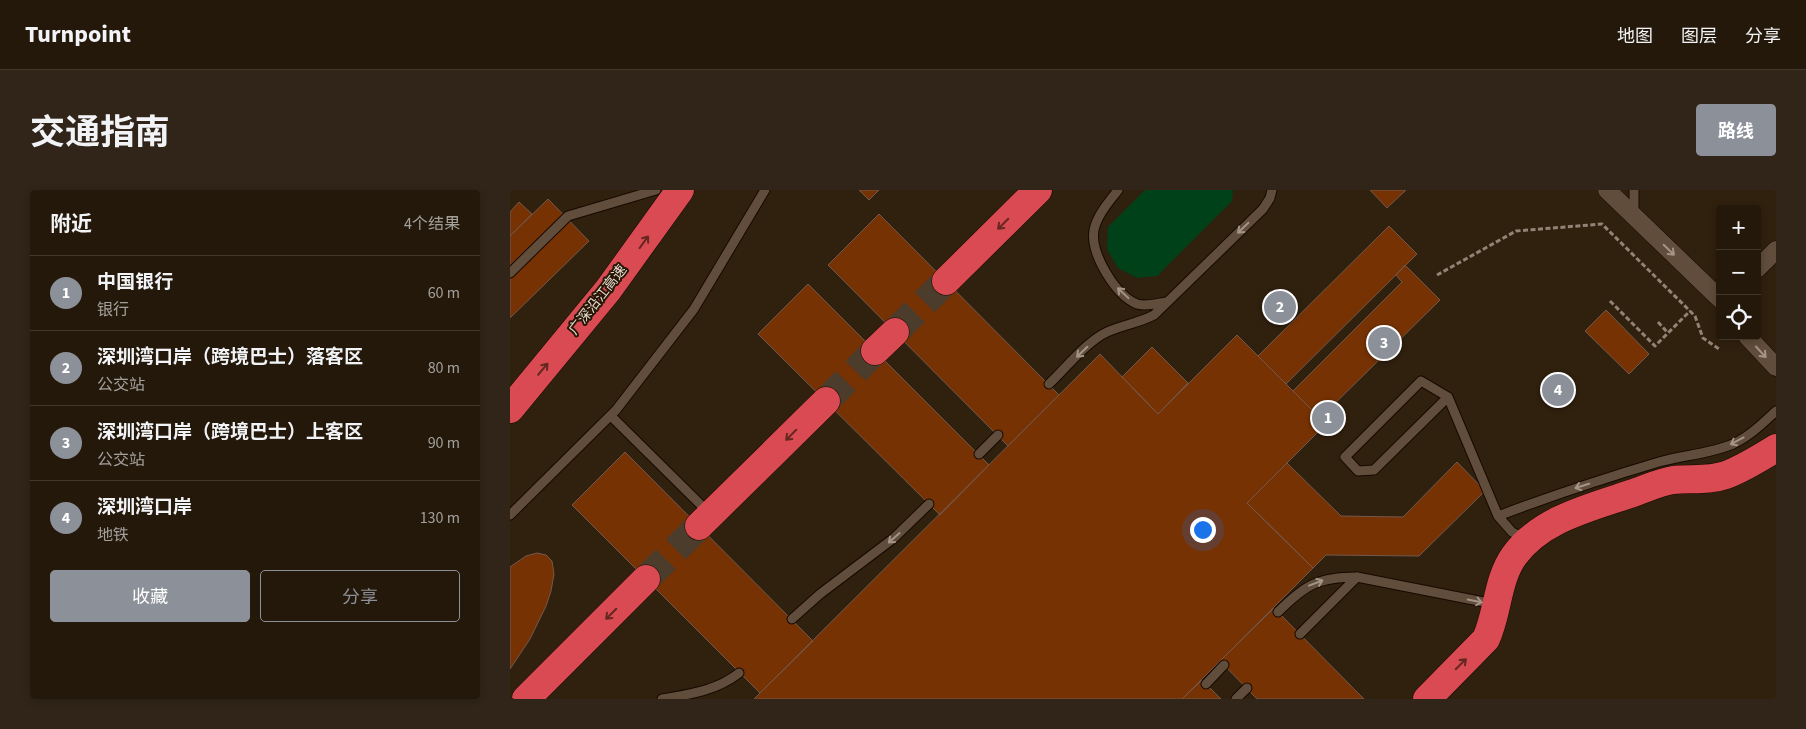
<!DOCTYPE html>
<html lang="zh">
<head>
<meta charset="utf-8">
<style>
  :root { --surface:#24180a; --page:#302518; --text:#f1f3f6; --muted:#a3a09c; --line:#41372b; --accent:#8c9099 }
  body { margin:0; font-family:"Source Sans 3","Noto Sans SC",sans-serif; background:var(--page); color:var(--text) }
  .controls { position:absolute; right:15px; top:15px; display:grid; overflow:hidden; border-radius:5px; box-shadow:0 2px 8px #0003 }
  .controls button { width:45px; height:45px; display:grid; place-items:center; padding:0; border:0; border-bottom:1px solid var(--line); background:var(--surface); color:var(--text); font:25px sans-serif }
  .you { position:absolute; left:692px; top:339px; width:18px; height:18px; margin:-12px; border:4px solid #fff; border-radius:50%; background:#1a73e8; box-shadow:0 0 0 8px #1a73e833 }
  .badge { display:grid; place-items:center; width:32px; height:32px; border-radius:50%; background:var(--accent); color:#fff; font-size:16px; font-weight:700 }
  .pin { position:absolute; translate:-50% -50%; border:2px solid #fff; box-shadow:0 1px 5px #0006 }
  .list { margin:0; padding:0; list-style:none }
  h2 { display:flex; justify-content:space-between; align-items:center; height:65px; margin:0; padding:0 20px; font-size:21px }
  h2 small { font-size:16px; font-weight:400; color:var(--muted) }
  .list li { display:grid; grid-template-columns:32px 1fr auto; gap:15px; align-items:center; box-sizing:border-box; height:75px; padding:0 20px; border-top:1px solid var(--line) }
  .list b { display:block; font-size:19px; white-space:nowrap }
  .list p { margin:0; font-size:16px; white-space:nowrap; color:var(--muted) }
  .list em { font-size:16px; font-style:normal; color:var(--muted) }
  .actions { display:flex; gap:10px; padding:15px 20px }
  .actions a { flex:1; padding:11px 0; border:1px solid var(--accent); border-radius:5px; text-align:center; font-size:18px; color:var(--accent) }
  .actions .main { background:var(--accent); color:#fff }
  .icon { flex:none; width:28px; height:28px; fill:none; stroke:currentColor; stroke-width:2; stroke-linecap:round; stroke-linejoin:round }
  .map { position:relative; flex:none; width:1266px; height:509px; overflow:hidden; border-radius:5px }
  header { display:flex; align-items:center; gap:30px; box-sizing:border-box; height:70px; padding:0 25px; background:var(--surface); border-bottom:1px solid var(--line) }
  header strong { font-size:24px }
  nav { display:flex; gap:28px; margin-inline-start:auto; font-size:18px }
  .intro { display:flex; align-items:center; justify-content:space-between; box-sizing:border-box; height:120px; padding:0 30px }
  h1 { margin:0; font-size:35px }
  .button { padding:12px 22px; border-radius:5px; background:var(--accent); color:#fff; font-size:18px; font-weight:700 }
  main { display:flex; gap:30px; padding:0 30px }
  aside { flex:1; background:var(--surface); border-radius:5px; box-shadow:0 2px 8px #0003 }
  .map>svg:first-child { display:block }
</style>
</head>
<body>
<header>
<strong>Turnpoint</strong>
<nav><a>地图</a><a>图层</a><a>分享</a></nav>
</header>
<div class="intro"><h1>交通指南</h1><a class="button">路线</a></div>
<main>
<aside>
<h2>附近<small>4个结果</small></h2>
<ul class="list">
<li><span class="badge">1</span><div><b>中国银行</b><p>银行</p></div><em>60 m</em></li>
<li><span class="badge">2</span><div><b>深圳湾口岸（跨境巴士）落客区</b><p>公交站</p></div><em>80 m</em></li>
<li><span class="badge">3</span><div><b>深圳湾口岸（跨境巴士）上客区</b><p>公交站</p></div><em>90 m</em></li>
<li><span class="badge">4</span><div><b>深圳湾口岸</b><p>地铁</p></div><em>130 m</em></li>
</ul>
<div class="actions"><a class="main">收藏</a><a>分享</a></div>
</aside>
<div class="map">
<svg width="1266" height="509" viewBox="0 0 1266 509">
  <rect width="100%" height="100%" fill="#30200e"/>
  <path fill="#004119" d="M635,0H723L722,11L647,86L627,88L608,78L597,59L598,37Z"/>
  <path fill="#773204" stroke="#72594d" d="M349,0H369L359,10Z
    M860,0H896L877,18Z
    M38,9L79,51L0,128V46Z
    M9,12L22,24L0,46V22Z
    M369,24L549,205L498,256L318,75Z
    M879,36L907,64L776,194L748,166Z
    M895,75L930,110L810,228L783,201L892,92L886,85Z
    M298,94L479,275L430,325L248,144Z
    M1096,120L1139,164L1119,184L1075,141Z
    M727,145L816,234L737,313L803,378L672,509H244L590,164L648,224Z
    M642,157L678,193L648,224L612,187Z
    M115,262L303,451L250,503L62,315Z
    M947,272L975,301L909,366L816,365L803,378L737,313L777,273L831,326L893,327Z
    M27,363L36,365L42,371L44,384L41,401L36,416L20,449L0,479V377L16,366Z
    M764,418L854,509H747L710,471Z
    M692,490L711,509H672Z"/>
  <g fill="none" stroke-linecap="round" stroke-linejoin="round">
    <path stroke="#4b3c2b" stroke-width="28" stroke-dasharray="28 14" stroke-linecap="butt" d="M385,142L436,91
      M316,211L365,161
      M136,389L189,336"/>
    <g stroke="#170900" stroke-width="11">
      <path id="lane" d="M608,0C599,12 587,25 584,40C580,63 605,105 627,114C636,117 648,113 657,112
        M1124,25V0
        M0,83L58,26L146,0
        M539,194C556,178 576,152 597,142C612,135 629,133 644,125L753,19L760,8L762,0
        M938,207L864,280L848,281L835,267L911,191L938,207L988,326L1002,342L1016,349
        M101,226L199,323
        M469,264L488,245
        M0,325L106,220L184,119L255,0
        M988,326C1041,306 1095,288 1149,272C1173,265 1200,264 1223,254C1240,246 1253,233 1266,221
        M768,422C795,395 808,387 847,387L984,414
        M282,429L310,404L384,348L419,314
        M790,444L847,387
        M696,494L714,475
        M152,509C180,504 206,501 229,483
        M726,509L737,498"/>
    </g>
    <g stroke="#170900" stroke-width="19">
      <path id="street" d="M1097,0L1210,109
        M1247,79L1266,60
        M1237,146L1266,177"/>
    </g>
    <g stroke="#170900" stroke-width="29">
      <path id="highway" d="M436,91L528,0
        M365,161L385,142
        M0,219L98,100L170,0
        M189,336L316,211
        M16,509L136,389
        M917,509L976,449C988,423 987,390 1004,366C1031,329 1079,318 1120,304C1133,300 1149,292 1163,290C1180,288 1199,291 1216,285C1234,278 1250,268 1266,258"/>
    </g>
    <path stroke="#918375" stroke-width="3" stroke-dasharray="5 2.5" stroke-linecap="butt" d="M927,85L1006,41L1092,34L1185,126L1193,148L1209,159
      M1100,111L1145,156L1180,121
      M1148,132L1158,143"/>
    <use href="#lane" stroke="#604d3b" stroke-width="9"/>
    <use href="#street" stroke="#604d3b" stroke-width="18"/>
    <use href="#highway" stroke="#da4a52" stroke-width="28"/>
  </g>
  <defs><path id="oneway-shaft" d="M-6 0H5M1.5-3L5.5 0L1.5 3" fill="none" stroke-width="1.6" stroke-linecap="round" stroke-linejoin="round" transform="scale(1.25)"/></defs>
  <g stroke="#652820">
    <use href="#oneway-shaft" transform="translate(493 34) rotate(135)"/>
    <use href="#oneway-shaft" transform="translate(134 52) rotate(-54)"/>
    <use href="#oneway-shaft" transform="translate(33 179) rotate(-50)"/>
    <use href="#oneway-shaft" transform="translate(281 245) rotate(135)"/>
    <use href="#oneway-shaft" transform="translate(101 424) rotate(135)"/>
    <use href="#oneway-shaft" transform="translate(951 474) rotate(-45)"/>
  </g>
  <g stroke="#a49486">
    <use href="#oneway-shaft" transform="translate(733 38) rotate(136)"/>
    <use href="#oneway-shaft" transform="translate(1159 60) rotate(44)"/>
    <use href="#oneway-shaft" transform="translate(613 103) rotate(-137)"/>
    <use href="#oneway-shaft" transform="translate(572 162) rotate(136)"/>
    <use href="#oneway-shaft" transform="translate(1251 162) rotate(47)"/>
    <use href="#oneway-shaft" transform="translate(1227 251) rotate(152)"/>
    <use href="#oneway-shaft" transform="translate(1072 296) rotate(163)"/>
    <use href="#oneway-shaft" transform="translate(384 348) rotate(139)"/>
    <use href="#oneway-shaft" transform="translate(806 393) rotate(-21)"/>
    <use href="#oneway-shaft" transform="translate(965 411) rotate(11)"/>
  </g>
  <g text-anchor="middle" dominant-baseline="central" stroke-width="4" stroke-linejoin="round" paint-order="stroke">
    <g font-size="14" fill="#e7dcd1" stroke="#261605">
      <text transform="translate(88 110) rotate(-52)">广深沿江高速</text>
    </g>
  </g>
</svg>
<div class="controls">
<button>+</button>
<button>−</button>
<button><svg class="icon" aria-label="locate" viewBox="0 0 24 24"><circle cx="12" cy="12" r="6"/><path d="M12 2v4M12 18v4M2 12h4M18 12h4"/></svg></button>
</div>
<div class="you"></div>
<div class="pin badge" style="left:818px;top:228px">1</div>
<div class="pin badge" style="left:770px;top:117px">2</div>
<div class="pin badge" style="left:874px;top:153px">3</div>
<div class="pin badge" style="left:1048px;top:200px">4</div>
</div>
</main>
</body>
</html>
